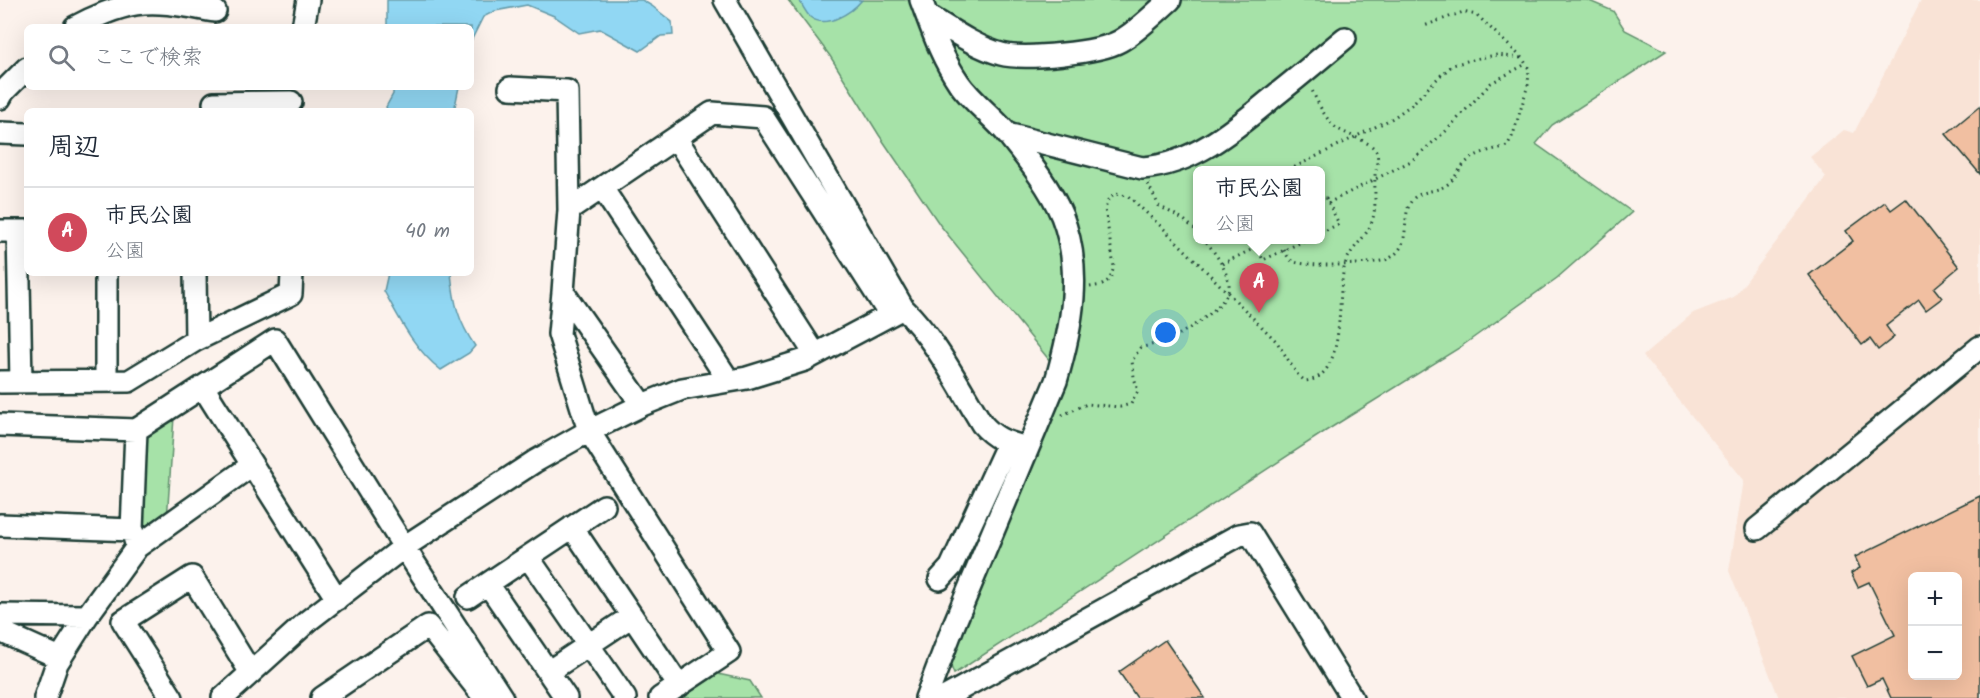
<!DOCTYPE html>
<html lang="ja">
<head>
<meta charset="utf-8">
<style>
  :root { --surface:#fff; --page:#f6f6f7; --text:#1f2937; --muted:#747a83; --line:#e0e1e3; --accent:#d1495b }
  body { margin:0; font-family:Kalam,"Klee One",sans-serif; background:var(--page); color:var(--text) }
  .controls { position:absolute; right:18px; bottom:18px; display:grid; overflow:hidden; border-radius:9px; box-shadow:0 6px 24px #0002 }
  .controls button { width:54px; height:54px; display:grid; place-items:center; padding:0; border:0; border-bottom:2px solid var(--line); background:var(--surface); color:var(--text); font:30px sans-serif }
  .you { position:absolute; left:1166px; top:333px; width:21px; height:21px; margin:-15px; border:4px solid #fff; border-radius:50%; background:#1a73e8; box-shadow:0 0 0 9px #1a73e833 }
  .badge { display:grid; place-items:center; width:39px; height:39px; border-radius:50%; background:var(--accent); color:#fff; font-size:20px; font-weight:700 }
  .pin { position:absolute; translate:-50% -50px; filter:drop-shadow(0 2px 3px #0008) }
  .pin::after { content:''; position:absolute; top:32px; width:21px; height:18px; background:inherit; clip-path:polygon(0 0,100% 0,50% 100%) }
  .popup { position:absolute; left:1193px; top:166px; width:132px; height:78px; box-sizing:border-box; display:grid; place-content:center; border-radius:9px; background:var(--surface); filter:drop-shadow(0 2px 4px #0005); font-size:20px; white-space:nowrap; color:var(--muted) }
  .popup b { font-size:22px; color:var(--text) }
  .popup::after { content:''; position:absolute; left:50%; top:100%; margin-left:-12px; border:12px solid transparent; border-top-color:var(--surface) }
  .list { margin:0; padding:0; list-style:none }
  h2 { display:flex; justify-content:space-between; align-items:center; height:78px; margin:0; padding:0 24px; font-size:26px }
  h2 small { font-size:20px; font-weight:400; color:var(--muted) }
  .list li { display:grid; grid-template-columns:39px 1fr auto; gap:18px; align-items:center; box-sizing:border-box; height:90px; padding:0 24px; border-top:2px solid var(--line) }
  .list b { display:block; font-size:22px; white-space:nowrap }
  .list p { margin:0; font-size:20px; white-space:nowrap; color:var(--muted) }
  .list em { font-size:20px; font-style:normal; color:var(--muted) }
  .icon { flex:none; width:33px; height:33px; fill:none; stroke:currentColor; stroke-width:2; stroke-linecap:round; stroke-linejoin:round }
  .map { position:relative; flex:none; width:1980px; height:698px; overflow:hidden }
  .search { position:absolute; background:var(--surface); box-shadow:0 6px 24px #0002; left:24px; top:24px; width:450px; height:66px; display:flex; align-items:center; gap:15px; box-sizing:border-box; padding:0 21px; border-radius:9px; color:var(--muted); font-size:22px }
  .panel { position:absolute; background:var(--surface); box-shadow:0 6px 24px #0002; left:24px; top:108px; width:450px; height:168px; border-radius:9px }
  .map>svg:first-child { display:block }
</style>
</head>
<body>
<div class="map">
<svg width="1980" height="698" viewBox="0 0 1980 698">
  <rect width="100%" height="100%" fill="#fcf2ec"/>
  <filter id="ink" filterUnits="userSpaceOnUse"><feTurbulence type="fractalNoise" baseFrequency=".0167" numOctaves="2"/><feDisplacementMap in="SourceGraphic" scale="12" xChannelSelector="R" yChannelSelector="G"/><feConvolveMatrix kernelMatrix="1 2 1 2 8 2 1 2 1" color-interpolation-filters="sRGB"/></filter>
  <g filter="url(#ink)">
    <path fill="#f9e3d6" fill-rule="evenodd" d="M1921,0H1980V698H1779L1729,571L1744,480L1643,356L1693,313L1734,297L1826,177L1810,157L1844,130L1854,133ZM1912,576H1958V676H1912Z"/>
    <path fill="#a6e2a8" stroke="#62906e" stroke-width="1.5" fill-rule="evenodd" d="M788,0H1587L1613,11L1625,30L1666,51L1552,125L1536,144L1632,212L1557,278L1459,348L1324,432L954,674L950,664L1036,451L1067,382L940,225L879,135L830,56ZM1198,170H1320V240H1198Z
      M174,417L167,520L147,535L140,530L142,436Z
      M718,674L750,681L761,698H681Z"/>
    <path fill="#91d7f3" stroke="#6399a7" stroke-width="1.5" d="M387,0H642L652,6L672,22L673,35L661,36L640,51L600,29L579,33L554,16L527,5L495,11L483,17L471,41V27H387Z
      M799,0H862C852,12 826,30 810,17C806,13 802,5 799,0Z
      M393,87H459L455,106L456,111H388L386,107L393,94Z
      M388,273H451C454,303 458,321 475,346L469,353L441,370C414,349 400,320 384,291Z"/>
    <path fill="#f1bfa1" stroke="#1f3d34" stroke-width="1.5" fill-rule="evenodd" d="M1980,106V174L1946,134Z
      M1906,199L1959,267L1934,288L1942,298L1926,310L1919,300L1886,326L1894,337L1878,350L1870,339L1862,345L1809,275L1853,241L1846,231L1885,202L1891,210Z
      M1980,496V698H1891L1882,679L1867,686L1852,656L1895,635L1869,582L1858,587L1851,573L1860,568L1855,557ZM1912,576H1958V675H1912Z
      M1165,640L1205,698H1137L1119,672Z"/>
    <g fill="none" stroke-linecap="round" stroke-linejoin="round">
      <g stroke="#1f3d34" stroke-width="26">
        <path id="minor" d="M725,0L903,308C936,340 958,385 982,424C996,440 1007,442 1027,448
          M921,0C932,29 941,57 959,83C973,103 994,117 1009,136C1028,160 1050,187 1062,216C1083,270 1072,327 1056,381L953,627L926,698
          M927,15C950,29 975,47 1001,54C1024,60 1099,53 1120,41C1138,31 1154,14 1170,0
          M75,27C91,18 117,7 136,4C161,0 190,7 215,11
          M303,27L308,0
          M510,88L567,91L569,210
          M0,98L4,91L27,68
          M214,103L291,102
          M0,133L27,134
          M1007,134L1142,168C1196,164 1237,127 1277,94C1300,76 1322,57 1345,38
          M676,138L815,354
          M602,188L729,381
          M0,231H27
          M18,231L21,382
          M106,273V381
          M563,292L559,334L589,431L729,652L660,698
          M196,340L291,294L292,273
          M0,382L129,381L196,340L195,273
          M203,387L337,599
          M642,405L563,292L569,210L712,113L763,117L890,315
          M0,425L136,430L275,340L404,547L502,698
          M0,525L132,530
          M572,527L679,686
          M1757,529L1980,347
          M137,547L252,465
          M528,557L625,698
          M940,579L951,567L1008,443
          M488,584L566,698
          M468,597L604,506
          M0,615L87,616
          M0,631L60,658
          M548,672L632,616
          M45,698L57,663L87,616L137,547L132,530L136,430
          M172,698L123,621L192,577L251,673
          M223,698L309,620L404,547L534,462L589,431L642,405L682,389L747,378L805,360L903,308
          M322,698L428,626L480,692L500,696
          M944,698L1239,535L1250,533L1352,698"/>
      </g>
      <path stroke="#1f3d34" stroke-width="3" stroke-dasharray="1.5 4.5" stroke-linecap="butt" d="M1289,170L1393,118L1411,105L1440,76L1453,65L1474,59L1497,55L1521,58
        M1148,184L1159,206L1183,219L1198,232
        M1320,200L1326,198L1339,224L1320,233
        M1328,203L1411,161L1446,131L1491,83L1526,64
        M1254,240L1263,260L1306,240
        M1284,250C1286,254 1288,258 1292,261C1306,268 1374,265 1388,259C1392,257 1397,253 1399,250C1410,235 1401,210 1414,198C1423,190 1438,192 1448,184C1456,178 1460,166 1469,160C1480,151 1494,150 1507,146L1513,135L1528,85L1529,69L1523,59L1477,15L1463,12L1424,26
        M1222,264L1257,247
        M1090,287L1102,285L1110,279L1114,267L1105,209L1108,200L1115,194L1128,196L1165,230L1277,342L1297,374L1305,381C1349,378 1335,295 1345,265C1349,251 1361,242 1368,230C1378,214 1374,194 1375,176C1375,170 1379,160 1377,153C1373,141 1345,135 1335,127C1324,117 1317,101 1311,88
        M1062,415L1087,404L1120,407L1131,404L1138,391L1134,377L1132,361L1140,348C1151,345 1162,342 1172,338C1187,331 1231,304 1229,285C1227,269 1215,253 1205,240"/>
      <use href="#minor" stroke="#fff" stroke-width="21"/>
    </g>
  </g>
</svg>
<div class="controls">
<button>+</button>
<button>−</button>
</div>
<div class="you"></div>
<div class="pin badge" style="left:1259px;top:313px">A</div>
<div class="popup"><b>市民公園</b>公園</div>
<div class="search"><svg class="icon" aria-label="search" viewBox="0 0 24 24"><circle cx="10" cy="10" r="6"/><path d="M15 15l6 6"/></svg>ここで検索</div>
<section class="panel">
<h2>周辺<small></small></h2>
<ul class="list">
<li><span class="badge">A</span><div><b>市民公園</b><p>公園</p></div><em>40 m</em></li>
</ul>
</section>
</div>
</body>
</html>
